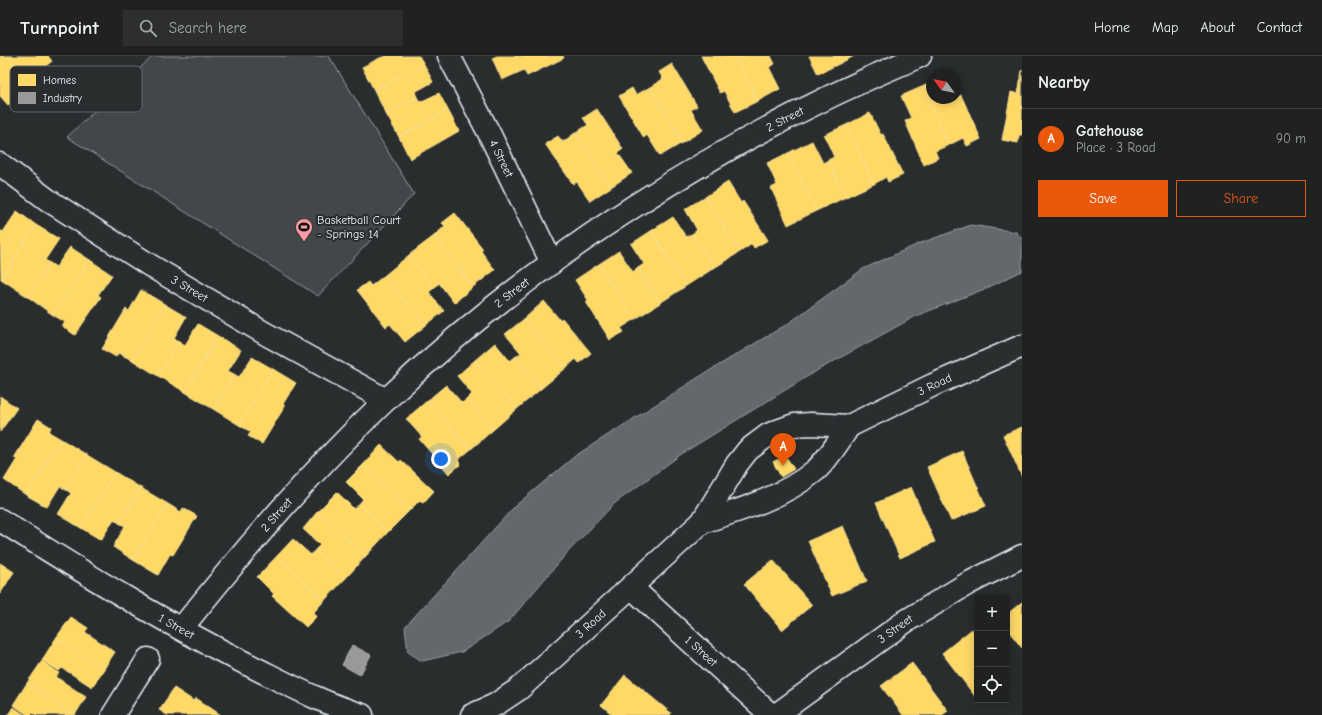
<!DOCTYPE html>
<html lang="en">
<head>
<meta charset="utf-8">
<style>
  :root { --surface:#202222; --page:#2d2f2f; --text:#f1f3f6; --muted:#a2a4a5; --line:#3d3f40; --accent:#ea580c }
  body { margin:0; font-family:"Comic Neue",sans-serif; background:var(--page); color:var(--text) }
  .controls { position:absolute; right:12px; bottom:12px; display:grid; overflow:hidden; border-radius:0px; box-shadow:0 2px 10px #0003 }
  .controls button { width:36px; height:36px; display:grid; place-items:center; padding:0; border:0; border-bottom:1px solid var(--line); background:var(--surface); color:var(--text); font:20px sans-serif }
  .compass { position:absolute; left:926px; top:12px; width:36px; height:36px; border-radius:50%; background:var(--surface); box-shadow:0 2px 10px #0003; rotate:303deg }
  .you { position:absolute; left:441px; top:403px; width:14px; height:14px; margin:-10px; border:3px solid #fff; border-radius:50%; background:#1a73e8; box-shadow:0 0 0 6px #1a73e833 }
  .badge { display:grid; place-items:center; width:26px; height:26px; border-radius:50%; background:var(--accent); color:#fff; font-size:13px; font-weight:700 }
  .pin { position:absolute; translate:-50% -33px; filter:drop-shadow(0 1px 2px #0008) }
  .pin::after { content:''; position:absolute; top:21px; width:14px; height:12px; background:inherit; clip-path:polygon(0 0,100% 0,50% 100%) }
  .list { margin:0; padding:0; list-style:none }
  h2 { display:flex; justify-content:space-between; align-items:center; height:52px; margin:0; padding:0 16px; font-size:17px }
  h2 small { font-size:13px; font-weight:400; color:var(--muted) }
  .list li { display:grid; grid-template-columns:26px 1fr auto; gap:12px; align-items:center; box-sizing:border-box; height:60px; padding:0 16px; border-top:1px solid var(--line) }
  .list b { display:block; font-size:15px; white-space:nowrap }
  .list p { margin:0; font-size:13px; white-space:nowrap; color:var(--muted) }
  .list em { font-size:13px; font-style:normal; color:var(--muted) }
  .actions { display:flex; gap:8px; padding:12px 16px }
  .actions a { flex:1; padding:9px 0; border:1px solid var(--accent); border-radius:0px; text-align:center; font-size:14px; color:var(--accent) }
  .actions .main { background:var(--accent); color:#fff }
  .icon { flex:none; width:22px; height:22px; fill:none; stroke:currentColor; stroke-width:2; stroke-linecap:round; stroke-linejoin:round }
  .map { position:relative; flex:none; width:1022px; height:659px; overflow:hidden }
  header { display:flex; align-items:center; gap:24px; box-sizing:border-box; height:56px; padding:0 20px; background:var(--surface); border-bottom:1px solid var(--line) }
  header strong { font-size:19px }
  nav { display:flex; gap:22px; margin-inline-start:auto; font-size:14px }
  .search { width:280px; height:36px; background:var(--page); display:flex; align-items:center; gap:10px; box-sizing:border-box; padding:0 14px; border-radius:0px; color:var(--muted); font-size:15px }
  main { display:flex }
  aside { flex:1; background:var(--surface) }
  .map>svg:first-child { display:block }
</style>
</head>
<body>
<header>
<strong>Turnpoint</strong>
<div class="search"><svg class="icon" aria-label="search" viewBox="0 0 24 24"><circle cx="10" cy="10" r="6"/><path d="M15 15l6 6"/></svg>Search here</div>
<nav><a>Home</a><a>Map</a><a>About</a><a>Contact</a></nav>
</header>
<main>
<div class="map">
<svg width="1022" height="659" viewBox="0 0 1022 659">
  <rect width="100%" height="100%" fill="#2a2d2e"/>
  <filter id="ink" filterUnits="userSpaceOnUse"><feTurbulence type="fractalNoise" baseFrequency=".025" numOctaves="2"/><feDisplacementMap in="SourceGraphic" scale="8" xChannelSelector="R" yChannelSelector="G"/><feConvolveMatrix kernelMatrix="1 2 1 2 8 2 1 2 1" color-interpolation-filters="sRGB"/></filter>
  <g filter="url(#ink)">
    <path fill="#424648" stroke="#959ca0" d="M153,0H329L414,138L318,240L67,81Z"/>
    <path fill="#63686b" stroke="#989fa3" d="M971,169L1016,176L1022,183V215L987,232L916,260L818,314L683,397L615,447L566,498L509,565L462,596L422,605L408,596L405,571L515,450L575,400L699,321L789,267L863,213L918,188Z"/>
    <path fill="#ffd966" stroke="#f8e092" d="M0,0H8L28,25L17,35L20,39L8,49L0,40Z
      M8,0H48L52,5L28,25Z
      M386,0H419L424,8L374,34L362,11L382,1V2Z
      M497,0H563L564,2L527,20L524,14L502,24L492,2Z
      M701,0H736L758,45L735,56L724,35L720,37Z
      M736,0H771L775,8L769,11L780,33L758,45Z
      M809,0H837L841,7L818,18Z
      M837,0H854L841,7Z
      M424,8L433,26L415,36L417,41L386,58L374,34Z
      M672,8L697,50L691,54L703,74L682,87L650,31L663,23L659,16Z
      M1022,14V79H1019L1018,87L1002,84L1011,36L1018,38Z
      M932,26V42H956V40L957,41L961,39L981,83L967,90L963,82L949,89L924,30Z
      M924,30L949,89L935,95L938,102L924,109L905,65L911,62L901,40Z
      M650,31L682,87L660,100L647,79L644,82L619,40L632,32L636,39Z
      M439,37L448,54L399,81L386,58L417,41L420,46Z
      M597,53L623,93L618,97L632,117L611,131L575,77L588,69L583,62Z
      M448,54L459,75L410,103L399,81Z
      M870,57L881,79L883,78L903,119L888,126L886,121L874,128L846,69Z
      M846,69L874,128L846,141L828,104L834,101L824,79Z
      M575,77L611,131L590,145L577,126L573,128L545,88L558,80L563,86Z
      M812,85L823,107L828,104L846,141L816,155L788,97Z
      M788,97L816,155L788,169L771,132L777,129L767,107Z
      M728,126L741,147L743,145L768,184L754,192L752,188L740,196L705,141Z
      M705,141L740,196L714,212L692,178L697,174L685,153Z
      M17,155L36,169L1,223L0,174L3,176Z
      M455,157L483,193L481,195L495,214L473,231L434,180L445,170L442,167Z
      M673,161L686,181L692,178L714,212L686,230L651,175Z
      M36,169L59,183L45,204L50,207L28,241L1,223Z
      M651,175L686,230L660,247L638,212L644,208L631,188Z
      M434,180L473,231L454,247L439,227L434,232L409,199Z
      M70,191L90,204L53,259L28,241L50,207L56,211Z
      M619,195L633,216L638,212L660,247L634,264L599,208Z
      M409,199L434,232L429,236L444,255L425,270L385,219Z
      M90,204L112,219L98,239L101,241L75,279L62,270L65,266L53,259Z
      M599,208L634,264L621,272L624,276L610,284L586,246L588,244L575,224Z
      M385,219L425,270L405,286L390,268L386,271L357,234L368,226L371,230Z
      M141,234L166,249L132,304L118,297L116,301L102,293L126,253L129,255Z
      M544,245L560,264L562,262L591,297L579,307L576,303L566,312L524,263Z
      M166,249L186,261L174,282L179,285L158,320L132,304Z
      M524,263L566,312L542,332L515,301L521,297L505,278Z
      M198,268L218,280L185,336L158,320L179,285L185,289Z
      M218,280L241,294L228,315L234,318L213,353L185,336Z
      M495,287L510,305L515,301L542,332L517,353L475,304Z
      M252,301L273,313L239,369L213,353L234,318L239,321Z
      M475,304L517,353L493,374L467,343L472,338L457,320Z
      M273,313L296,327L283,348L285,350L262,388L248,380L251,376L239,369Z
      M446,329L462,347L467,343L493,374L470,394L428,344Z
      M0,340L17,352L0,376Z
      M428,344L470,394L458,404L461,408L449,418L419,383L422,381L406,363Z
      M38,363L51,371L49,376L61,383L26,439L4,424L17,403L14,402Z
      M1022,371V421L1003,379Z
      M61,383L87,399L66,434L60,430L47,451L26,439Z
      M381,389L399,406L401,404L434,435L423,447L420,444L410,454L363,409Z
      M962,395L986,450L951,465L927,411Z
      M87,399L115,416L81,472L58,458L71,437L66,434Z
      M785,399L794,413L781,421L773,406Z
      M363,409L410,454L388,476L359,448L363,443L346,426Z
      M115,416L141,432L119,467L114,463L101,484L81,472Z
      M911,431L935,486L900,502L876,447Z
      M141,432L168,448L133,504L113,491L125,470L119,467Z
      M337,436L354,453L359,448L388,476L366,500L318,455Z
      M168,448L181,456L183,452L197,460L173,499L170,498L158,519L133,504Z
      M318,455L366,500L345,523L315,494L320,489L303,473Z
      M843,470L867,525L832,540L808,485Z
      M293,483L311,499L315,494L345,523L324,545L277,500Z
      M277,500L324,545L313,557L317,560L306,571L272,540L274,538L257,521Z
      M773,504L812,549L782,574L744,528Z
      M0,507L14,516L0,538Z
      M1022,546V592L1007,573V558Z
      M71,561L88,572L85,576L115,596L104,613L56,582Z
      M972,573L977,580V643L942,597Z
      M56,582L104,613L92,631L62,612L59,615L42,604Z
      M42,605L59,617L56,621L86,641L75,659L27,627Z
      M912,607L948,655L942,659H903L881,630Z
      M625,619L671,657L670,659H613L601,649Z
      M27,627L75,659H36L33,657L31,659H28L13,649Z
      M174,632L194,645L196,642L221,659H167L159,654Z
      M13,651L25,659H8Z"/>
    <path fill="#999" stroke="#b1b3b6" d="M352,589L371,599L360,619L342,609Z"/>
    <g fill="none" stroke-linecap="round" stroke-linejoin="round">
      <g stroke="#e8f1f8" stroke-width="25">
        <g id="street">
          <path id="s1" d="M449,0L489,77L552,207"/>
          <path id="s2" d="M0,108L48,144L151,210L266,278L386,344"/>
          <path id="s3" d="M0,464C84,517 168,569 257,613C291,630 325,648 362,659"/>
          <path id="s4" d="M631,531L771,659"/>
          <path id="s5" d="M181,573C245,493 312,414 387,343C541,198 724,82 920,0"/>
          <path d="M113,659L148,603"/>
          <path id="s6" d="M472,659L495,649L519,633L702,466L737,408L748,394L768,379L777,375L794,369L811,368L849,370C839,385 829,402 816,414C784,441 741,454 702,466"/>
          <path id="s7" d="M776,659L906,565L967,528L1022,500"/>
        </g>
      </g>
      <g stroke="#e8f1f8" stroke-width="25">
        <g id="secondary">
          <path id="s8" d="M849,370L933,329L1022,290"/>
        </g>
      </g>
      <use href="#street" stroke="#2a2d2e" stroke-width="22"/>
      <use href="#secondary" stroke="#2a2d2e" stroke-width="22"/>
    </g>
  </g>
  <defs>
    <g id="stadium-pin" transform="scale(0.9)"><path d="M0 17L-7.5 6A9.5 9.5 0 1 1 7.5 6Z" fill="#ff9aa2" stroke="#2a2d2e"/><path d="M0-5a6.5 5 0 1 0 0 10a6.5 5 0 1 0 0-10ZM-3.5-1.8h7v3.6h-7Z" fill="#111"/></g>
  </defs>
  <g fill-rule="evenodd">
    <use href="#stadium-pin" x="304" y="171"/>
  </g>
  <g text-anchor="middle" dominant-baseline="central" stroke-width="4" stroke-linejoin="round" paint-order="stroke">
    <g font-size="12" fill="#e8f1f8" stroke="#2a2d2e">
      <text stroke="none"><textPath href="#s5" startOffset="797">2 Street</textPath></text>
      <text stroke="none"><textPath href="#s1" startOffset="115">4 Street</textPath></text>
      <text stroke="none"><textPath href="#s2" startOffset="227">3 Street</textPath></text>
      <text stroke="none"><textPath href="#s5" startOffset="473">2 Street</textPath></text>
      <text stroke="none"><textPath href="#s8" startOffset="95">3 Road</textPath></text>
      <text stroke="none"><textPath href="#s5" startOffset="149">2 Street</textPath></text>
      <text stroke="none"><textPath href="#s6" startOffset="151">3 Road</textPath></text>
      <text stroke="none"><textPath href="#s3" startOffset="206">1 Street</textPath></text>
      <text stroke="none"><textPath href="#s7" startOffset="147">3 Street</textPath></text>
      <text stroke="none"><textPath href="#s4" startOffset="95">1 Street</textPath></text>
    </g>
    <g font-size="12" fill="#e8f1f8" stroke="#2a2d2e" text-anchor="start">
      <text x="317" y="164">Basketball Court<tspan x="317" dy="14">- Springs 14</tspan></text>
    </g>
  </g>
  <rect x="10" y="10" width="132" height="46" rx="6" fill="#2a2d2e" stroke="#63686b" stroke-width="1"/>
  <rect x="18" y="18" width="18" height="12" fill="#ffd966"/>
  <rect x="18" y="36" width="18" height="12" fill="#999"/>
  <g font-size="11" fill="#e8f1f8">
    <text x="43" y="28">Homes</text>
    <text x="43" y="46">Industry</text>
  </g>
</svg>
<div class="controls">
<button>+</button>
<button>−</button>
<button><svg class="icon" aria-label="locate" viewBox="0 0 24 24"><circle cx="12" cy="12" r="6"/><path d="M12 2v4M12 18v4M2 12h4M18 12h4"/></svg></button>
</div>
<svg class="compass" viewBox="-18 -18 36 36"><path d="M0-13l5 13h-10z" fill="#e53935"/><path d="M0 13l5-13h-10z" fill="#a2a4a5"/></svg>
<div class="you"></div>
<div class="pin badge" style="left:783px;top:410px">A</div>
</div>
<aside>
<h2>Nearby<small></small></h2>
<ul class="list">
<li><span class="badge">A</span><div><b>Gatehouse</b><p>Place · 3 Road</p></div><em>90 m</em></li>
</ul>
<div class="actions"><a class="main">Save</a><a>Share</a></div>
</aside>
</main>
</body>
</html>
